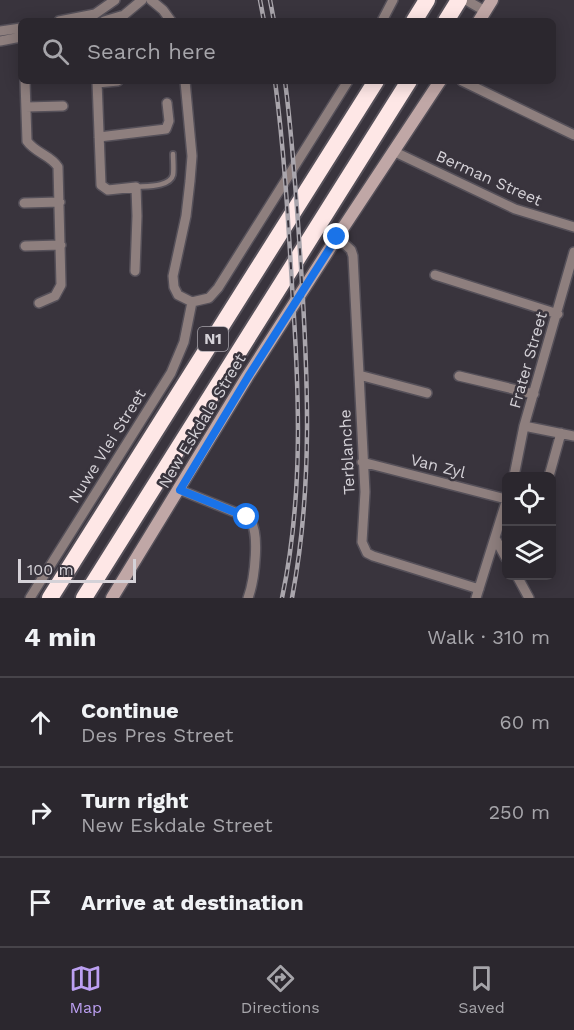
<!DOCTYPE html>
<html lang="en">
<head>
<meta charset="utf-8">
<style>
  :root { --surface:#2b272e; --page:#332f36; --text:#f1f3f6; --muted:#a6a5aa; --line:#47444a; --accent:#bca0f2 }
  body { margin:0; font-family:"Work Sans",sans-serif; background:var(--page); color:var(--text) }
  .controls { position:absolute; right:18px; bottom:18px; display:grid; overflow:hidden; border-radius:9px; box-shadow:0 3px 15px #0003 }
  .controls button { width:54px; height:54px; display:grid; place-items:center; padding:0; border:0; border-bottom:2px solid var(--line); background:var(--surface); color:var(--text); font:30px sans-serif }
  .scale { position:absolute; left:18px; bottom:15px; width:118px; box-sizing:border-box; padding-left:6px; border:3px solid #d5d2d8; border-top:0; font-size:16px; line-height:21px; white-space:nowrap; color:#d5d2d8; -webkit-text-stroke:4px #39343d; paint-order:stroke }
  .stop { position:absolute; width:18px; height:18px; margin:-14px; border:4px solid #1a73e8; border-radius:50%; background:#fff }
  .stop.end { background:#1a73e8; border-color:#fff; box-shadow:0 2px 6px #0008 }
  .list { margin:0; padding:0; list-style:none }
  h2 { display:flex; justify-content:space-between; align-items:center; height:78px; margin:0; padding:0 24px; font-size:26px }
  h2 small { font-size:20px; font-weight:400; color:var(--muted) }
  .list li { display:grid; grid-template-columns:39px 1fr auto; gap:18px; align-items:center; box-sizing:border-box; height:90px; padding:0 24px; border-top:2px solid var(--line) }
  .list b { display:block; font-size:22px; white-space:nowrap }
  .list p { margin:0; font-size:20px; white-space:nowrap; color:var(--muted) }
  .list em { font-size:20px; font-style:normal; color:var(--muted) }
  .icon { flex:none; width:33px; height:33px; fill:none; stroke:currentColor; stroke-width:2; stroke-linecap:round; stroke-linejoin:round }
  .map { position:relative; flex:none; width:574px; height:598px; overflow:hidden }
  .search { position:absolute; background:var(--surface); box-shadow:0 3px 15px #0003; left:18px; right:18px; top:18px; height:66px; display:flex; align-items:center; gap:15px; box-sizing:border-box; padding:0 21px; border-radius:9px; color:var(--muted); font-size:22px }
  .sheet { height:348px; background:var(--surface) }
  nav { display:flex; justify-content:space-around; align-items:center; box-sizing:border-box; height:84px; border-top:2px solid var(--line); background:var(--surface); font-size:16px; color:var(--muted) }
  nav a { display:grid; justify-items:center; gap:3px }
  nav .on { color:var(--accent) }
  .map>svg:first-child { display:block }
</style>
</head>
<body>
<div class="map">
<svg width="574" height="598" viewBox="0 0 574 598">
  <rect width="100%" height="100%" fill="#39343d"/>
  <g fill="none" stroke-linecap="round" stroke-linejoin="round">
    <g stroke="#555059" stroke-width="8">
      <path id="lane" d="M136,187C146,186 170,187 173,175C174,169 173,160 173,154"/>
    </g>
    <g stroke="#555059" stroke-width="12">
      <path id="street" d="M151,0L163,10L171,21
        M466,0L485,11
        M59,21L95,14L115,0
        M104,21L124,15L142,0
        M382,21L393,0
        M0,31L21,28
        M0,41L21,37
        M25,81L27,141C35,153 51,155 58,167L61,285L55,296L39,303
        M97,81L101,185L108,190L136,187L137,216L135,271
        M185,81L192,156L190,181L186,216L173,276L174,287L178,295L192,302
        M462,81L574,135
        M97,83L118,81
        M26,107L63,106
        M99,137L166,129L169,121L167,103
        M395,152L515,209L574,227
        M24,203L60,202
        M337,237L351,250L353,256L365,492L362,542L367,553L373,556L479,589
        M25,246L61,245
        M435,275L558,314
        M359,375L427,393
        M459,376L534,394
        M524,426L574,436
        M362,462L506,499
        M514,476L524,426L574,252
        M549,476L561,433
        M180,490L247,517C262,527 254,582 248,598
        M495,538L506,558
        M517,576L529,598
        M30,598L171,373L184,342L192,302L209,298L218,288L348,81
        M476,598L506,502"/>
    </g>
    <g stroke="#555059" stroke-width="15">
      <path id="secondary" d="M479,21L492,0
        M112,598L247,377L337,237L440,81"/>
    </g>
    <g stroke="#555059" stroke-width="20">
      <path id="highway" d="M414,21L427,0
        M446,21L459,0
        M50,598L376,81
        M84,598L409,81"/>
    </g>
    <use href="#lane" stroke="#8e7f7e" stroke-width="4.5"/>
    <use href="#street" stroke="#8e7f7e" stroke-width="9"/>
    <use href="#secondary" stroke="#c0a7a6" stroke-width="12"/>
    <use href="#highway" stroke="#fee7e6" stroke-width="16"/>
    <g stroke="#aaa6ad" stroke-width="4.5">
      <path id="rail" d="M260,0L264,21
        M270,0L274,21
        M275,81C284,149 288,217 292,285C299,389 304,495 282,598
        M285,81C293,143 297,205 301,267C308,378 313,488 292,598"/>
    </g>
    <use href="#rail" stroke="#39343d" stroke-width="2" stroke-dasharray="7" stroke-linecap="butt"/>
  </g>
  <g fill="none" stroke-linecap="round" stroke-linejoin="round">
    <path stroke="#1a73e8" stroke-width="8" d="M247,517L180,490L248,377L337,237"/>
  </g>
  <g text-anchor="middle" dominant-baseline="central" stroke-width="5" stroke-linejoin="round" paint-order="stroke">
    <rect fill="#39343d" stroke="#a6a3aa" stroke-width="1.5" x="198" y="327" width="30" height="24" rx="4.5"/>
    <g font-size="15" font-weight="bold" fill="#d5d2d8">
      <text x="213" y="339">N1</text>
    </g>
    <g font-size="16" fill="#d5d2d8" stroke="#39343d">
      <text transform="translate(489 178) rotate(24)">Berman Street</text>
      <text transform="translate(528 360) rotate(-74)">Frater Street</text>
      <text transform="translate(202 421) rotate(-59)">New Eskdale Street</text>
      <text transform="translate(107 446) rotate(-58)">Nuwe Vlei Street</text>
      <text transform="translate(347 452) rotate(-93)">Terblanche</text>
      <text transform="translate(438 466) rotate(14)">Van Zyl</text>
    </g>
  </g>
</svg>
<div class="controls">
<button><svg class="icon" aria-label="locate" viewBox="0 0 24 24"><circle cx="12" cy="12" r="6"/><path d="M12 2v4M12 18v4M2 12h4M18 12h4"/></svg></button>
<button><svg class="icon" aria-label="layers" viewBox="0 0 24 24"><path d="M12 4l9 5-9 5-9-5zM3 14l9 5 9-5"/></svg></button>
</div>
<div class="scale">100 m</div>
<div class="stop" style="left:247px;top:517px"></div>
<div class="stop end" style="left:337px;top:237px"></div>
<div class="search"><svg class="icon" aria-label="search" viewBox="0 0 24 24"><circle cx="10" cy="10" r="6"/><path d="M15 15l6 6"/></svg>Search here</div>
</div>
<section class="sheet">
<h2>4 min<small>Walk · 310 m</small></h2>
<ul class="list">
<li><svg class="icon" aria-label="ahead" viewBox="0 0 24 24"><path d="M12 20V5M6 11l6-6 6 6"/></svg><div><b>Continue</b><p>Des Pres Street</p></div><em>60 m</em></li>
<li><svg class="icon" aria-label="right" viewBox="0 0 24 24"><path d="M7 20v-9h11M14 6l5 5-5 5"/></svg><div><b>Turn right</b><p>New Eskdale Street</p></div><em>250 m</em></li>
<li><svg class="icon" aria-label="arrive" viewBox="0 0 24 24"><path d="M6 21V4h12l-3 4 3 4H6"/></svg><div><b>Arrive at destination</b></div></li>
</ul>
</section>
<nav>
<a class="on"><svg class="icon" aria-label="map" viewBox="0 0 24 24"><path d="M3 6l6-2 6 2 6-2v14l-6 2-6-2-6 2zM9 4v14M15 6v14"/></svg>Map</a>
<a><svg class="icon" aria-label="directions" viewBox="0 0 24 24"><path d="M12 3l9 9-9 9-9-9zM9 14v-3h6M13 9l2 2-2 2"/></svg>Directions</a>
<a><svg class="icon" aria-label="saved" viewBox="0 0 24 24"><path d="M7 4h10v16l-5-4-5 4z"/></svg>Saved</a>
</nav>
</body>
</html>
